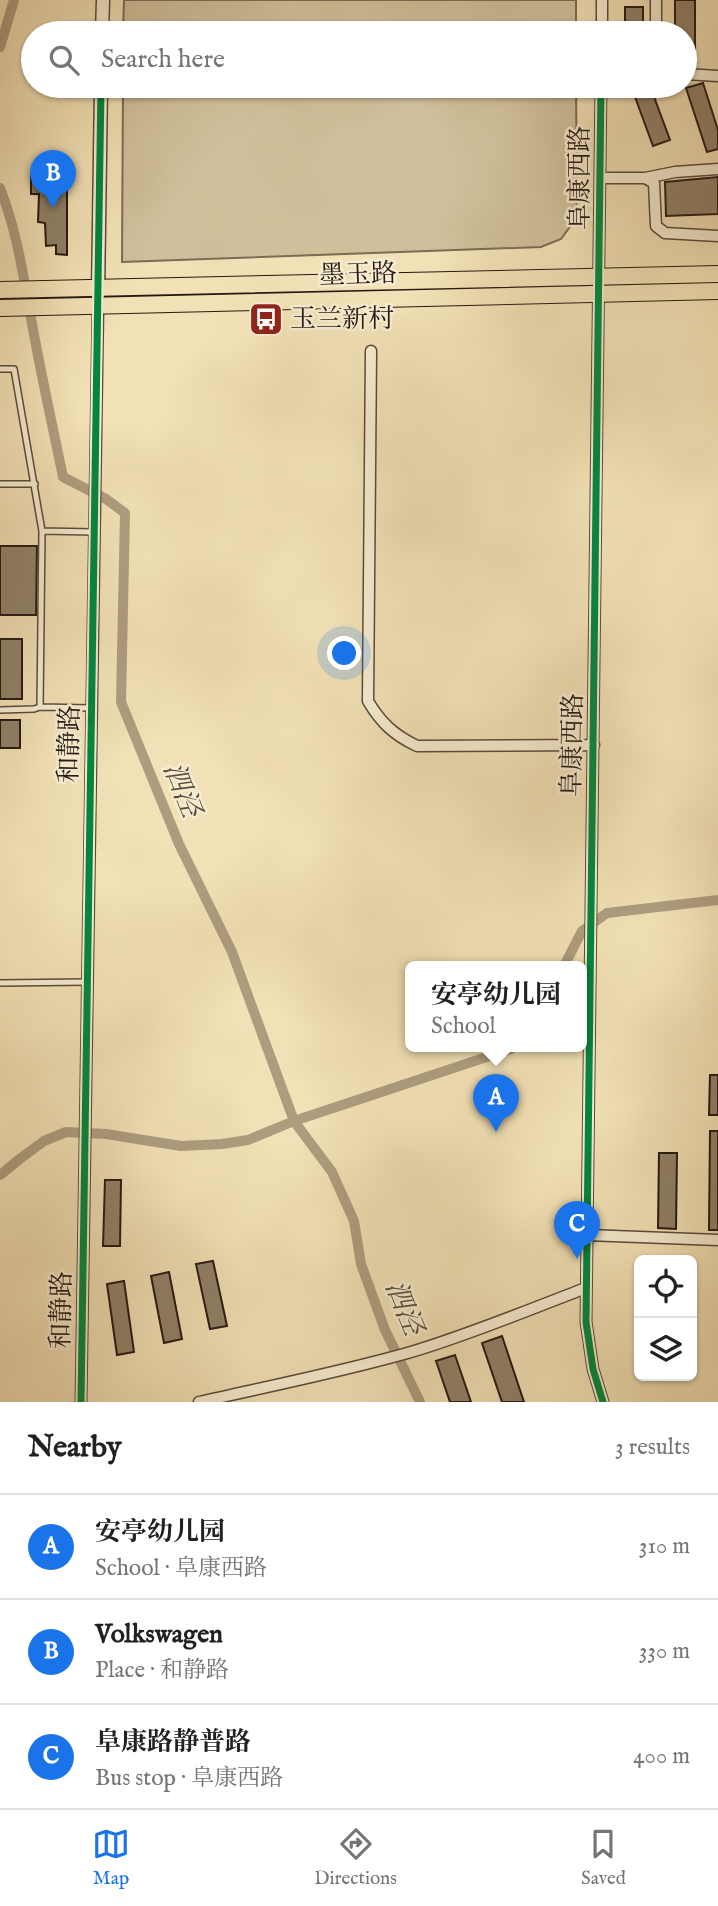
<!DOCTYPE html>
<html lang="en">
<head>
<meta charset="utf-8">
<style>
  :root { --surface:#fff; --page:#f6f6f6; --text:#202124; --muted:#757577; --line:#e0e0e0; --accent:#1a73e8 }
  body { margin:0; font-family:"IM FELL English","Noto Serif SC",serif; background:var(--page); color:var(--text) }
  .controls { position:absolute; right:21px; bottom:21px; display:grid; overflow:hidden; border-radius:10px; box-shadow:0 2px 5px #0004 }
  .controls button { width:63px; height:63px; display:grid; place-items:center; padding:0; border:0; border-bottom:2px solid var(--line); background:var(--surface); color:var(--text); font:35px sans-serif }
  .you { position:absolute; left:345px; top:654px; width:24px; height:24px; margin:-18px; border:5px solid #fff; border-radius:50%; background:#1a73e8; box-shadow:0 0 0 10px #1a73e833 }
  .badge { display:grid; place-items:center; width:46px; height:46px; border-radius:50%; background:var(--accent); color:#fff; font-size:23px; font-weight:700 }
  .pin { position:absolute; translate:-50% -58px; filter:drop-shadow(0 2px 4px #0008) }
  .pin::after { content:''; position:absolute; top:37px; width:24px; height:21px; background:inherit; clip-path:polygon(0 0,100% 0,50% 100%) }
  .popup { position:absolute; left:405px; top:961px; width:182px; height:91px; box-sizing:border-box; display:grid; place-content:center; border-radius:10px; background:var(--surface); filter:drop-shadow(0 2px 5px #0005); font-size:23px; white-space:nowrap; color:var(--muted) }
  .popup b { font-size:26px; color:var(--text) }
  .popup::after { content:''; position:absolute; left:50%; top:100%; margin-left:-14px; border:14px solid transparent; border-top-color:var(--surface) }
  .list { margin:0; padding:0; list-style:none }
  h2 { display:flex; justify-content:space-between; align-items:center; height:91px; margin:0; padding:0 28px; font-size:30px }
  h2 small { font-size:23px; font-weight:400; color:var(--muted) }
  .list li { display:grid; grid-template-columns:46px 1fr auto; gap:21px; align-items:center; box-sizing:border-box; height:105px; padding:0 28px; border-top:2px solid var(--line) }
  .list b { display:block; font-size:26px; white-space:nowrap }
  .list p { margin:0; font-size:23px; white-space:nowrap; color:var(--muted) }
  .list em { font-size:23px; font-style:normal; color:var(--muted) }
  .icon { flex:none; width:38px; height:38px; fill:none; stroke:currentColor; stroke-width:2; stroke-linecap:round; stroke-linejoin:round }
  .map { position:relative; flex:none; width:718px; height:1402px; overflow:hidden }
  .search { position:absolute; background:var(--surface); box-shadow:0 2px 5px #0004; left:21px; right:21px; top:21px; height:77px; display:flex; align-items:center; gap:18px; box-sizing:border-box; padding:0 24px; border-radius:38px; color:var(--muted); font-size:26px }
  .sheet { height:406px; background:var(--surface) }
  nav { display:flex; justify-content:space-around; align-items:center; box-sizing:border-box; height:98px; border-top:2px solid var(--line); background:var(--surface); font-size:19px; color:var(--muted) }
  nav a { display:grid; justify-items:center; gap:4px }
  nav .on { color:var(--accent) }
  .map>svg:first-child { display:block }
</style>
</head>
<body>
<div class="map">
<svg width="718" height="1402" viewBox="0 0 718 1402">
  <rect width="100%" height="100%" fill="#f2e1b6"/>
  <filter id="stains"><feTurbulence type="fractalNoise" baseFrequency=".00286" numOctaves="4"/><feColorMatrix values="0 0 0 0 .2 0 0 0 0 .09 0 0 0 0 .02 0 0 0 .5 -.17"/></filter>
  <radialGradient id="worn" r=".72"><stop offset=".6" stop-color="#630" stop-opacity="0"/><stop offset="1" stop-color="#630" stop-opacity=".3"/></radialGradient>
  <path fill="#cfbf9a" stroke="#7a6c56" stroke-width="2" d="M124,0H576V33H123Z
    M123,86H576L577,202L572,224L561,239L541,247L122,262Z"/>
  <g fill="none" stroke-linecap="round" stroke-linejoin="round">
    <path stroke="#ad9d7f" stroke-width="10" d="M0,47L14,0
      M0,188C18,234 24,281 33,329C42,379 53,428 63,477L106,499L125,513L121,702L179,844L232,952L294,1121L332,1172L354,1221L361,1264L385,1330L420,1402
      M564,966L582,931L607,913L718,900
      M0,1175L21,1158L44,1141L66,1132L106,1134L181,1146L222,1144L248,1140L294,1121L511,1049L514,1046"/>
  </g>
  <path fill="#908168" stroke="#261913" stroke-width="2" d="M675,0H695V64H685V33H675Z
    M625,7H643V33H625Z
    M703,83L718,130V149L707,152L686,88Z
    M631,86H650L670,140L653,146Z
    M31,176H67V255L56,254V245L46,246L45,223L38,222L39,194H31Z
    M718,177V214L666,216L665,182Z
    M0,546H37L36,615H0Z
    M0,639H22V699H0Z
    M0,720H20V748H0Z
    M710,1075H718V1115H709Z
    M710,1131H718V1230H709Z
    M659,1153H677L676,1229L658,1228Z
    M105,1180H121L120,1246H103Z
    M213,1261L227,1326L210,1329L196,1264Z
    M169,1272L182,1339L164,1343L151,1276Z
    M124,1281L134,1352L117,1355L107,1284Z
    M502,1336L524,1402H502L482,1343Z
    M455,1355L471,1402H450L436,1361Z"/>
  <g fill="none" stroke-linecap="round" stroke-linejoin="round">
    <g stroke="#594b3c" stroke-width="8">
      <path id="service" d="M0,369H14L42,531L40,707
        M0,484H35
        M42,531L94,532
        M0,710L34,709L40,707L91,708
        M0,983L87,982"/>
    </g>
    <g stroke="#594b3c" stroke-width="13">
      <path id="minor" d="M602,33V0
        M656,33V0
        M685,74L718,76
        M601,86L586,1322L593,1369L603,1402
        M601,178H645L654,183L656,226L665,233L718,236
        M645,178L675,172L718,169
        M371,351L368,701C381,723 394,735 417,746L594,745
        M587,1235L718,1240
        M81,1402L98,306
        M199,1402C270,1386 341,1372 411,1352C471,1334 528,1310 586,1288"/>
    </g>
    <g stroke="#594b3c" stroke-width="15">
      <path id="tertiary" d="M102,33L103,0
        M98,295L101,86"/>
    </g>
    <g stroke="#261913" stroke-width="18">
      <path id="primary" d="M0,290L718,274
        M0,308L718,291"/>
    </g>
    <use href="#service" stroke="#f7ecd0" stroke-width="5"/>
    <use href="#minor" stroke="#f7ecd0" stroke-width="10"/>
    <use href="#tertiary" stroke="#f7ecd0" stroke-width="12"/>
    <use href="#primary" stroke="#f2e1b6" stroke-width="16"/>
    <g stroke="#f7ecd0" stroke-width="11">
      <path id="cycleway" d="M601,86L586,1322L593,1369L603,1402
        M81,1402L101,86"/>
    </g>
    <use href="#cycleway" stroke="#00873e" stroke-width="7"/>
  </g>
  <defs>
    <g id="bus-square" transform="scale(1.75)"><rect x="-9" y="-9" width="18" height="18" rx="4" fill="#8f2418" stroke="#f7ecd0"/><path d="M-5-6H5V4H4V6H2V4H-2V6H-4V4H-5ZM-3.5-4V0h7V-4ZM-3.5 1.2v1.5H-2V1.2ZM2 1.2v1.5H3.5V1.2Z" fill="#fff"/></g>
  </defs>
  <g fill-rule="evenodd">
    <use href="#bus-square" x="266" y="319"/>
  </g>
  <g text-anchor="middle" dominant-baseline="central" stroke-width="5" stroke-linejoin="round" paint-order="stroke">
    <g font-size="26" fill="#261913" stroke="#f7ecd0">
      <text transform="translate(580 178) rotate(-90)">阜康西路</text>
      <text transform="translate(358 275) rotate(-2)">墨玉路</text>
      <text transform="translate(70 744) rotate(-89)">和静路</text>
      <text transform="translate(573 745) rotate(-89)">阜康西路</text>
      <text transform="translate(62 1310) rotate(-89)">和静路</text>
    </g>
    <g font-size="26" fill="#261913" stroke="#f7ecd0" text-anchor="start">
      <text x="290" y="319">玉兰新村</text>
    </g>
    <g font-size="28" font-style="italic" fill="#5c4e3e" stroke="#f7ecd0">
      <text transform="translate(181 790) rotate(68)">泗泾</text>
      <text transform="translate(403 1308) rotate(68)">泗泾</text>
    </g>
  </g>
  <rect width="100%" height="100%" filter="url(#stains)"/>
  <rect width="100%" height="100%" fill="url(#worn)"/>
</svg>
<div class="controls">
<button><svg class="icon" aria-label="locate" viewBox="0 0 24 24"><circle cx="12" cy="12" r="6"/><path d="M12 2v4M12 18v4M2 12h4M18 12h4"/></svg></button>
<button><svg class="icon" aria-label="layers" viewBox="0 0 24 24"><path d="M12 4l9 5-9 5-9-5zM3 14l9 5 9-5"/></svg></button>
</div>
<div class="you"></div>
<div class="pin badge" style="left:496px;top:1132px">A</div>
<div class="popup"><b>安亭幼儿园</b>School</div>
<div class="pin badge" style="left:53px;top:208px">B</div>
<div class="pin badge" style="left:577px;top:1259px">C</div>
<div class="search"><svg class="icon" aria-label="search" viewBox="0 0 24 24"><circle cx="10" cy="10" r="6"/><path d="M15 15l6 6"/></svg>Search here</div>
</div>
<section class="sheet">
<h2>Nearby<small>3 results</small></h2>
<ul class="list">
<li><span class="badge">A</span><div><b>安亭幼儿园</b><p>School · 阜康西路</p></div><em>310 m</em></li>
<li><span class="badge">B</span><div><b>Volkswagen</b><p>Place · 和静路</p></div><em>330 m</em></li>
<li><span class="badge">C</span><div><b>阜康路静普路</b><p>Bus stop · 阜康西路</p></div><em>400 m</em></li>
</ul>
</section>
<nav>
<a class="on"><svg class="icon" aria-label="map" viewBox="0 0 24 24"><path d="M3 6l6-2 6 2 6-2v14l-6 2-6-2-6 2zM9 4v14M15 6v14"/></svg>Map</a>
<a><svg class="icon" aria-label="directions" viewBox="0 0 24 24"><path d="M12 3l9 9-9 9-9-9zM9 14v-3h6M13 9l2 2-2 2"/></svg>Directions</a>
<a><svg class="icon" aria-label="saved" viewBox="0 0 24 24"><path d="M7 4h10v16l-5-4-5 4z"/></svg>Saved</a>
</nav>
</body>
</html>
